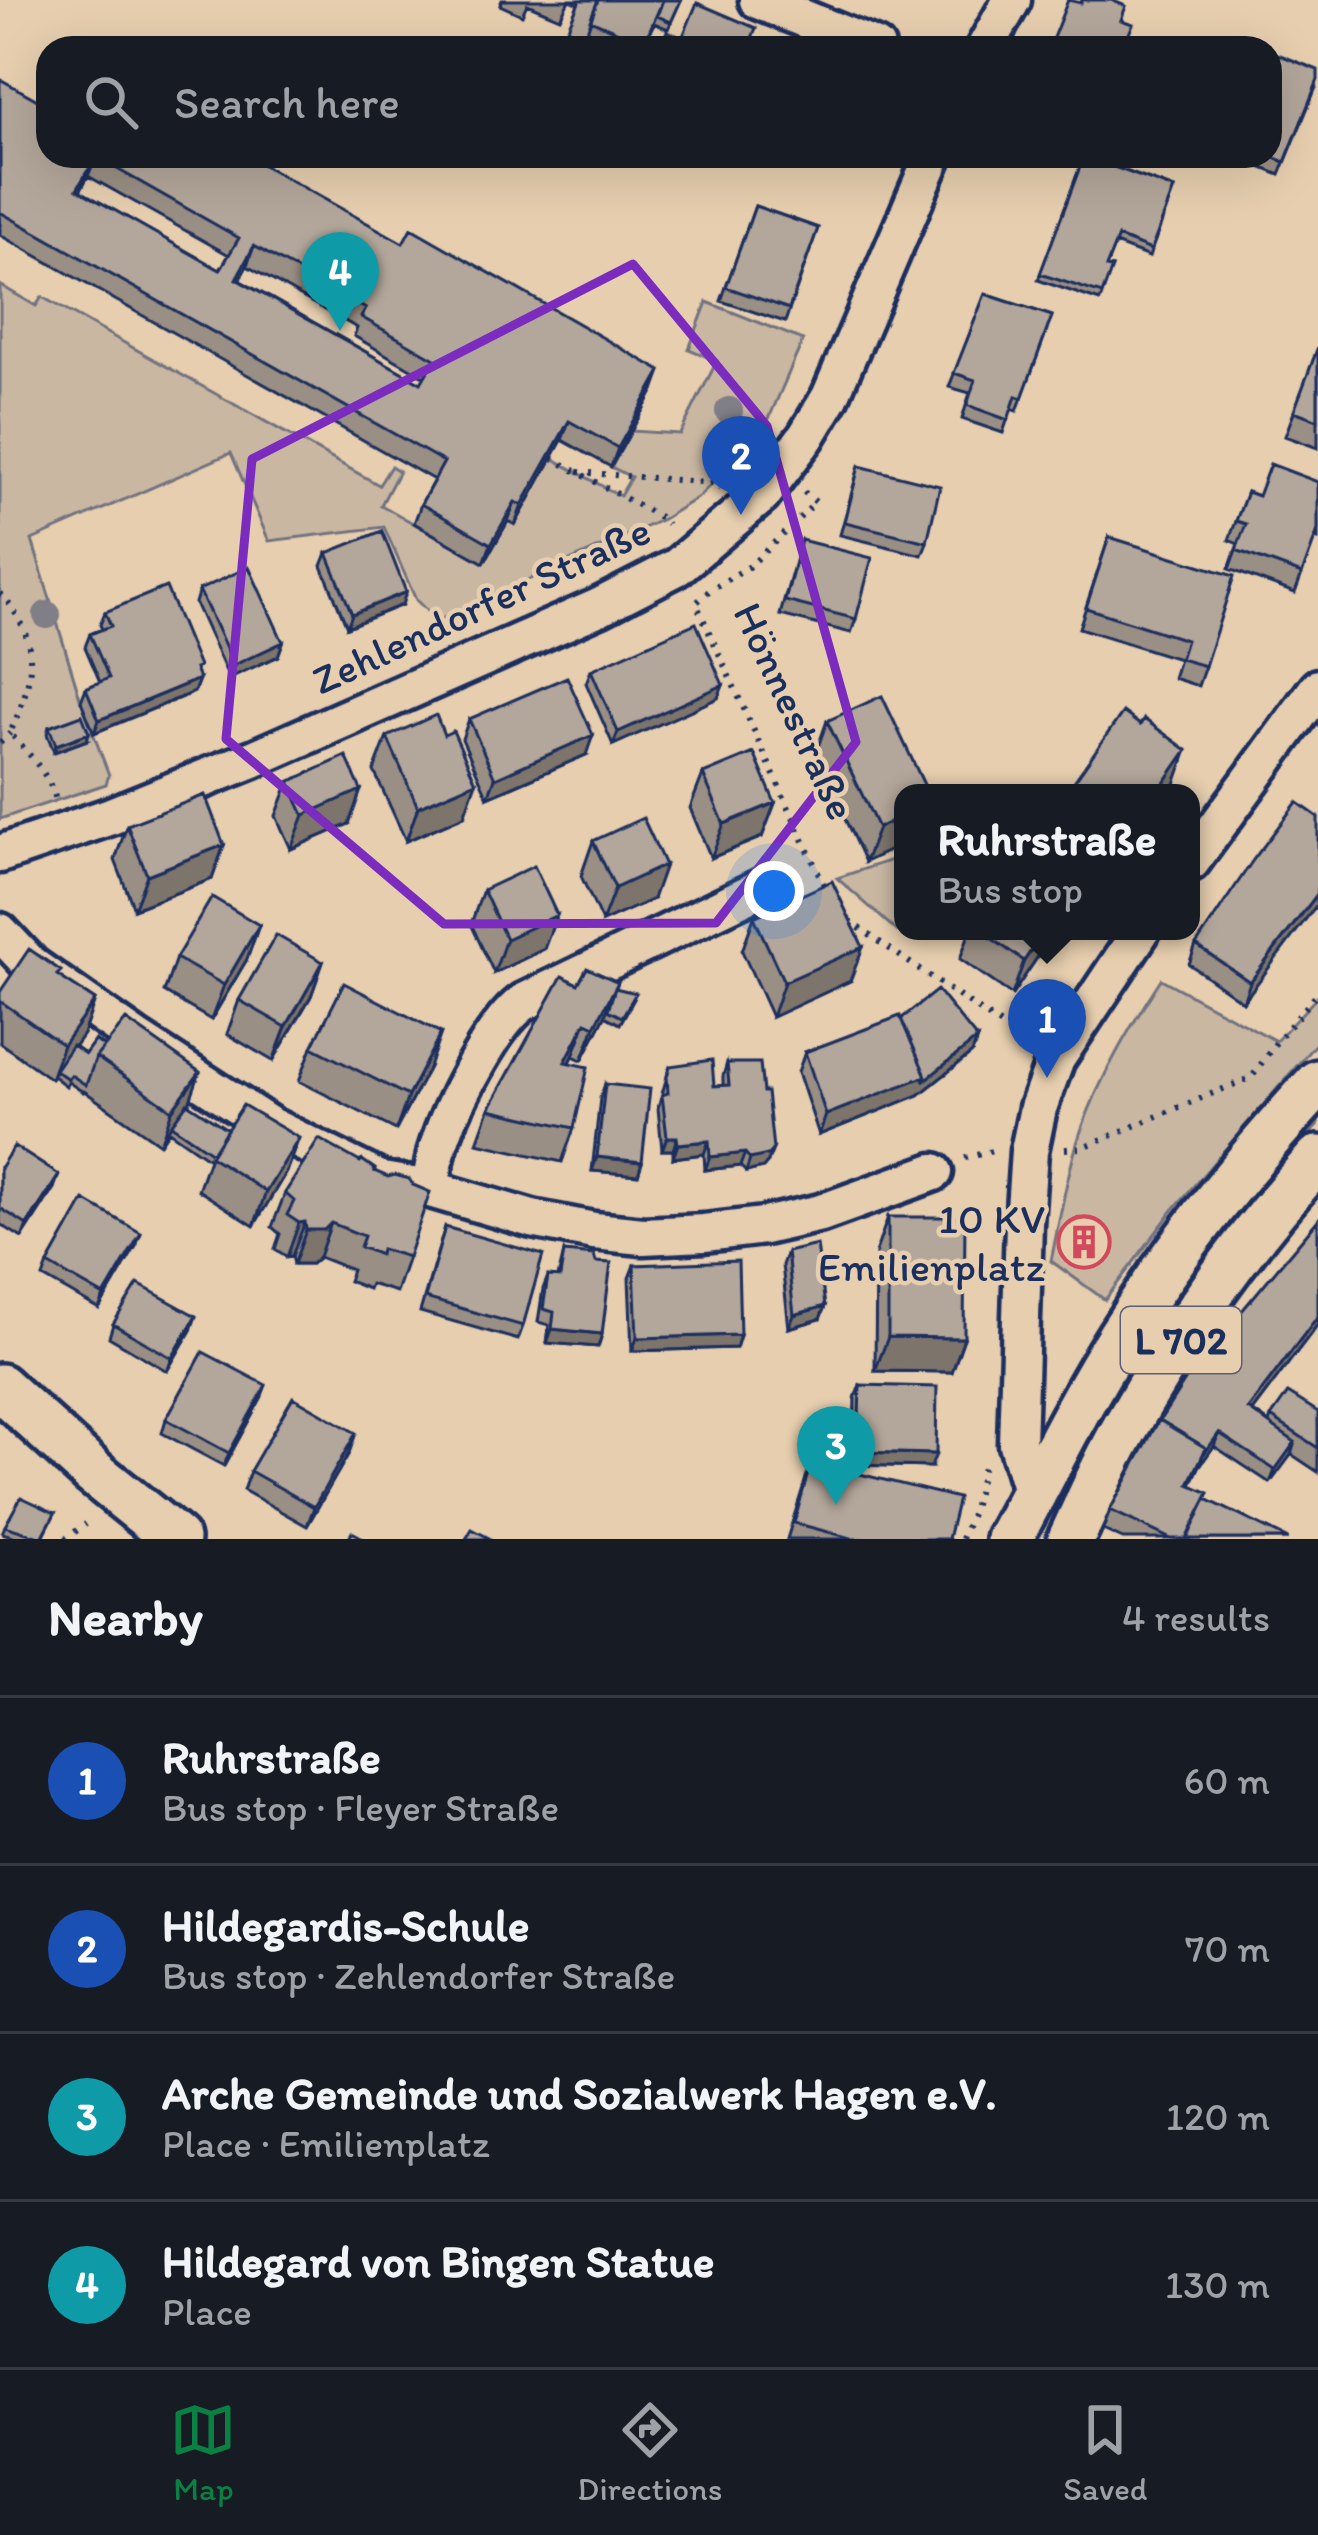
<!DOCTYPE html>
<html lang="en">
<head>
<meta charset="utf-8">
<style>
  :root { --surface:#171b24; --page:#242831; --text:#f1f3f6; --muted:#9ea1a6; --line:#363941; --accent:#0b8043 }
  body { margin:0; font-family:Itim,sans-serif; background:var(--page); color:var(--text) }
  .you { position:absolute; left:774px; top:891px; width:42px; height:42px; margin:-30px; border:9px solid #fff; border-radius:50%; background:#1a73e8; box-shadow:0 0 0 18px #1a73e833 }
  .badge { display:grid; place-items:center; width:78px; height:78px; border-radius:50%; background:var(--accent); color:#fff; font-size:39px; font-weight:700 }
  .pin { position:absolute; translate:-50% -99px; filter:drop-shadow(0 3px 6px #0008) }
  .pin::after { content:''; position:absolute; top:63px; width:42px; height:36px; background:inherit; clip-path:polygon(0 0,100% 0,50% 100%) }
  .popup { position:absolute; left:894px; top:784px; width:306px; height:156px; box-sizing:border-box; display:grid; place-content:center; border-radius:24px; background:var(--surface); filter:drop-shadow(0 3px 9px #0005); font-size:39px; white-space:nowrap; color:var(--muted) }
  .popup b { font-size:45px; color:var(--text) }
  .popup::after { content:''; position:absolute; left:50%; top:100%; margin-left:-24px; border:24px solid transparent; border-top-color:var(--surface) }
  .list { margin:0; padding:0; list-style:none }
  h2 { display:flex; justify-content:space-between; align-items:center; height:156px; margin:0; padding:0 48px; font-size:51px }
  h2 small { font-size:39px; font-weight:400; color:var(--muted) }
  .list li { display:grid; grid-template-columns:78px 1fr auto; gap:36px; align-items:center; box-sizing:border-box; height:168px; padding:0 48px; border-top:3px solid var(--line) }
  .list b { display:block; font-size:45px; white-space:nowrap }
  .list p { margin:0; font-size:39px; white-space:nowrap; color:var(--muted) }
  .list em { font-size:39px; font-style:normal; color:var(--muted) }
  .icon { flex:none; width:66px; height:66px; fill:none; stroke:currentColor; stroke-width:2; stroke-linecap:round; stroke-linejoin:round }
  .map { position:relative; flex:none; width:1318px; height:1539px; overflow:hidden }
  .search { position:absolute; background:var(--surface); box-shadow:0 12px 48px #0002; left:36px; right:36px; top:36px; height:132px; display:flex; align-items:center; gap:30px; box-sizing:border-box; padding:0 42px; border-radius:36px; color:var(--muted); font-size:45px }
  .sheet { height:828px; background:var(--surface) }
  nav { display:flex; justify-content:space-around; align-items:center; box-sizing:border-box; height:168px; border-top:3px solid var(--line); background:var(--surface); font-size:33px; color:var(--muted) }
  nav a { display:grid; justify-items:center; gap:6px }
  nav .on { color:var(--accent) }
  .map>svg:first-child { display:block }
</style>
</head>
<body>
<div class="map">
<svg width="1318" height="1539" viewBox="0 0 1318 1539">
  <rect width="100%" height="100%" fill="#e6ceae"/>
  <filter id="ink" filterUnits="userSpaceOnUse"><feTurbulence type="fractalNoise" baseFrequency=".00833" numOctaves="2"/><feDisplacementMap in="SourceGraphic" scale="24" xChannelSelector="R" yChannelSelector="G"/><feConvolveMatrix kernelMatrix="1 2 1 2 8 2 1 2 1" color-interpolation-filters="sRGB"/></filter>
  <g filter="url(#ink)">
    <path fill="#c9b7a2" stroke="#727380" stroke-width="3" d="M0,285L36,306L42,297L379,485L391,466L399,471L381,505L484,563L508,521L515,524L552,458L620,496L631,477L611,467L631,431L680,434L717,361L689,349L707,302L803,340L767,423L700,496L663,519L437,621L416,600L384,527L269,541L231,453L32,540L81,701L109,775L106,784L0,819Z
      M903,856V926L897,931L837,878Z
      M1161,979L1276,1041L1318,996V1041L1173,1210L1105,1300L1051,1261C1060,1218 1067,1173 1081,1131C1100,1077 1130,1027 1161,979Z
      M1318,1111V1125C1235,1213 1176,1312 1114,1415L1104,1410L1185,1280L1254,1184Z"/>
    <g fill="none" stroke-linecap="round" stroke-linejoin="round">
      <g stroke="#1b2f5e" stroke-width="45">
        <path id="minor" d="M758,0L876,48
          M985,48L1012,0
          M0,854L111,816L253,759L599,607L677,567L762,495L806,437L830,397L933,156
          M1191,862L1318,688
          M0,932L32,966L135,1038L272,1127L382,1181L430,1189L532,1219L594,1231L643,1236L704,1233L764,1226L821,1213L934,1172
          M430,1189C432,1176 434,1163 437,1151C448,1112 492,1024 524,1002L769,884
          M1032,1494L1017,1444L1024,1224L1029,1151L1038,1108L1056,1059L1141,931"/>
      </g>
      <g stroke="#1b2f5e" stroke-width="54">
        <path id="major" d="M0,1387L94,1473L176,1539
          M1009,1539C1045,1472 1079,1402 1120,1337C1177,1246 1245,1162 1318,1083
          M1071,1539C1088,1503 1104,1465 1124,1430C1178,1334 1243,1241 1318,1159"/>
      </g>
      <path stroke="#1b2f5e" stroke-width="6" stroke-dasharray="3 9" stroke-linecap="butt" d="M552,458L663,519L667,524
        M578,472L713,483L720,489
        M804,492L816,502L750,566L710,590L696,603L827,892
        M0,593C43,641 34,679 10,733C28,753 50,775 56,801
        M0,743L10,733
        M849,921L1024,1041
        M1065,1149L1081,1148L1252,1077L1277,1041L1318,993
        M965,1158L992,1151
        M65,1539L86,1524
        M961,1539L973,1509L984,1463"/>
      <use href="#minor" stroke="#e6ceae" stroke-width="36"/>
      <use href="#major" stroke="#e6ceae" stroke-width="45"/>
    </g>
    <g fill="#807e86">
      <circle cx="729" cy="411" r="14"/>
      <circle cx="47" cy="615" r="14"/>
    </g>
    <path fill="#9a8f84" stroke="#1b2f5e" stroke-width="3" fill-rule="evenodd" d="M502,0H681L668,29L654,23L643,48H606L609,43L587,34L581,48H560L578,4L569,0L560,18L527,4L522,15L500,5Z
      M0,79L48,156H198L654,390L611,467L562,440L515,525L508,521L484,563L414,523L421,504L434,480L0,235ZM88,176L229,255L220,270L80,191ZM247,266L357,328L354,336L425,377L421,383L239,280Z
      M1317,85L1280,175L1233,156H1270Z
      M1084,156L1174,189L1149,257L1115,244L1106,267L1112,268L1100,301L1038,280Z
      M755,206L818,228L785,322L721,301Z
      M985,294L1052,316L1017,411L1011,409L1003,433L962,419L970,393L949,387Z
      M1318,347V448L1285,436Z
      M859,466L927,542L922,555L840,535Z
      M1318,482V539L1315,538L1295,593L1229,569L1238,544L1229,540L1247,492L1258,496Z
      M1109,537L1205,666L1198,686L1173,678L1179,659L1079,628Z
      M801,540L856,619L851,633L780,615Z
      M327,553L402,605L347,627L322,566Z
      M199,590L283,642L278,656L229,678L195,603Z
      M105,612L196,674L199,679L194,692L94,733L81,701L86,688L100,682L85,647L90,634L102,629L100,625Z
      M591,670L723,685L718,698L613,745L586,683Z
      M469,719L586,755L488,797L462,739Z
      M827,721L928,793L865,862L815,755Z
      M49,727L87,740L54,752L47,734Z
      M387,737L464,816L406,841L374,771Z
      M703,774L775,803L762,837L711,858L690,808Z
      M289,782L349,824L291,849L276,816Z
      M1318,817L1243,1002L1189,964L1196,945Z
      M127,825L224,845L212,879L134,909L115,860Z
      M593,841L653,899L602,922L581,876Z
      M483,890L544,949L494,973L471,924Z
      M754,917L850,981L772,1017L742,951Z
      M259,925L247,959L211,1020L164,992L176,958Z
      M970,931H1055L1012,995L960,959Z
      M323,962L311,996L273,1061L227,1034L239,1000Z
      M59,977L95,1000L83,1034L74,1046L85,1054L95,1040L286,1172L254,1226L198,1190L209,1159L169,1131L160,1144L84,1091L83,1092L68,1082L66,1086L53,1076L51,1079L0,1043V992Z
      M578,984L634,999L620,1024L605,1016L582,1060L573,1056L570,1063L574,1128L562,1162L477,1143L489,1109Z
      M901,1019L977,1039L972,1053L919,1095L819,1135L798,1072L805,1052Z
      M312,1047L429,1067L396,1130L299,1081Z
      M727,1063L768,1162L763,1168L746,1172L740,1166L705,1170L704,1154L673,1158V1150H662L658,1108L670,1066L714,1086H723V1076Z
      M605,1084L642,1162L638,1175L592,1171L600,1098Z
      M0,1168L54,1188L22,1238L0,1224Z
      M375,1171L408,1257L396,1292L370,1284L368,1289L348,1281L352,1270L319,1257L311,1264H294L292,1256L287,1257L275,1249L280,1234L272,1227L285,1193Z
      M888,1217L964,1338L952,1372L875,1371L876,1251Z
      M1318,1220V1324L1252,1411L1269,1423L1271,1417L1318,1412V1472L1291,1454L1270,1483L1214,1446L1199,1467L1191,1485L1206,1499L1288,1539H1123L1103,1530L1110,1510L1160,1420Z
      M445,1227L523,1326L518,1340L420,1312Z
      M1068,1239H1102L1092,1258L1065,1245Z
      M136,1246L99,1309L43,1277L48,1264Z
      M564,1252L602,1334L598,1347L547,1343L549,1325L538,1322L543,1289L548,1276L558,1277Z
      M787,1252L825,1306L820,1319L789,1328L782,1265Z
      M634,1265L740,1335L736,1348L632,1351L629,1278Z
      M113,1324L191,1330L167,1371L109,1337Z
      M860,1385L931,1467L853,1465L855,1398Z
      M261,1398L224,1466L162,1433L166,1419Z
      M349,1453L307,1526L243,1490L250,1471Z
      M811,1462L948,1539H787Z
      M55,1513L42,1539H22L2,1533L5,1526Z"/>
    <path fill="#7d746c" stroke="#1b2f5e" stroke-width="3" d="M96,157L88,176L70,209L77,189Z
      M254,246L247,266L229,298L236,279Z
      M661,371L654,390L611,467L618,448Z
      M569,421L562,440L515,525L522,505Z
      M515,502L508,521L484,563L491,544Z
      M406,592L402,605L347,627L352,614Z
      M283,642L278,656L229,678L234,665Z
      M199,679L194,692L94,733L99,720Z
      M723,685L718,698L613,745L618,732Z
      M89,733L87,740L54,752L56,745Z
      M593,735L586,755L488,797L495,778Z
      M1187,750L1175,784L1169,793H1157Z
      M476,782L464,816L406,841L418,807Z
      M361,790L349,824L291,849L304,815Z
      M775,803L762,837L711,858L724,824Z
      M903,816V844L865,862L878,828Z
      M224,845L212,879L134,909L147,875Z
      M665,865L653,899L602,922L615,888Z
      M1318,893V903L1243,1002L1250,982Z
      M557,915L544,949L494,973L506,939Z
      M259,925L247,959L211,1020L224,985Z
      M1044,931H1055L1012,995L1024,961Z
      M863,947L850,981L772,1017L784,982Z
      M323,962L311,996L273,1061L286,1027Z
      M618,982L605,1016L582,1060L595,1026Z
      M95,1000L83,1034L57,1071L55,1070L51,1079L63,1045Z
      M586,1022L573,1056L553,1096L565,1062Z
      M441,1033L429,1067L396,1130L408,1096Z
      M977,1039L972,1053L919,1095L819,1135L826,1115Z
      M200,1072L188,1106L171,1125L160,1144L172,1110Z
      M667,1137H677L673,1150H662Z
      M299,1138L286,1172L254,1226L266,1192Z
      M709,1141L704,1154L673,1158L678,1144Z
      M773,1149L768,1162L763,1168L746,1172L750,1159Z
      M745,1153L740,1166L705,1170L710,1157Z
      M597,1157L642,1162L638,1175L592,1171Z
      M59,1175L54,1188L22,1238L27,1225Z
      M305,1222L292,1256L287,1257L299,1223Z
      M331,1223L319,1257L311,1264H294L306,1230Z
      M141,1233L136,1246L99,1309L104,1296Z
      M825,1306L820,1319L789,1328L794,1315Z
      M196,1316L191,1330L167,1371L172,1358Z
      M1318,1316V1324L1244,1422L1248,1409Z
      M552,1329L602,1334L598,1347L547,1343Z
      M740,1335L736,1348L632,1351L637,1338Z
      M888,1337L964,1338L952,1372L875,1371Z
      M266,1385L261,1398L224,1466L229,1453Z
      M356,1433L349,1453L307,1526L314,1507Z
      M1219,1433L1214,1446L1199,1467L1182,1504L1206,1448Z
      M1295,1442L1291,1455L1270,1483L1275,1470Z
      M858,1452L936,1454L931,1467L853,1465Z"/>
    <path fill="#b3a69a" stroke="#1b2f5e" stroke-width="3" fill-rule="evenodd" d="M580,0H598L581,48L562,41Z
      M598,0H663L644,43L590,20Z
      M663,0H681L671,22L657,16Z
      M1068,0L1081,3L1082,0H1111L1126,6L1121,20L1133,24L1123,48H1049Z
      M697,3L756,28L748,48H678Z
      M667,31L683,38L678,48H660Z
      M612,37L638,48H606Z
      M1275,53L1318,70V80L1285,162L1270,156V64Z
      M0,79L48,106V156H198L210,163L213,156H247L403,243L411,228L661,371L618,448L569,421L522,505L515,502L491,544L421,504L444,462L0,212ZM96,157L239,238L220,270L77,189ZM254,246L366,309L361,317L435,359L421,383L236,279Z
      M1084,156L1174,189L1151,250L1118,237L1106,267L1112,268L1102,294L1040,274Z
      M755,206L818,228L789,309L726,287Z
      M985,294L1052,316L1022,398L1016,396L1008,420L967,405L975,380L954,373Z
      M1318,347V420L1294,411Z
      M1270,464L1318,482V530L1302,574L1236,550L1246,524L1236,521L1247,492L1258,496Z
      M859,466L940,486L927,542L845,522Z
      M382,531L406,592L352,614L327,553Z
      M1109,537L1234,576L1205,666L1180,659L1186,640L1086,608Z
      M801,540L872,558L856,619L785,601Z
      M249,567L283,642L234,665L199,590Z
      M166,587L199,667L195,669L199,679L99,720L86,688L109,678L90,634L111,626L105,612Z
      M696,623L723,685L618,732L591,670Z
      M567,677L593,735L495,778L469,719Z
      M882,696L928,793H903V816L878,828L827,721Z
      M1123,712L1140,725L1144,719L1187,750L1157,793H1066Z
      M82,715L89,733L56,745L49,727Z
      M436,715L444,735L453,731L476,782L418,807L387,737Z
      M754,753L775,803L724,824L703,774Z
      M346,756L361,790L304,815L289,782Z
      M205,795L224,845L147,875L127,825Z
      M1297,802L1318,817V893L1250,982L1196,945L1253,860Z
      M643,818L665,865L615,888L593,841Z
      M534,866L557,915L506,939L483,890Z
      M832,881L863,947L784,982L754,917Z
      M212,897L259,925L224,985L176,958Z
      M981,931H1044L1024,961Z
      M276,935L323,962L286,1027L239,1000Z
      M29,949L61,971L57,975L95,1000L63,1045L0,1001V992Z
      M587,968L618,982L595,1026L586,1022L565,1062L588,1067L574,1128L489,1109L562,976L578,984Z
      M344,983L441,1033L408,1096L312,1047Z
      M615,988L636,993L622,1017L608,1010Z
      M937,990L977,1039L923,1082L926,1076L901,1019Z
      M900,1016L926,1076L826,1115L805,1052Z
      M126,1020L200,1072L172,1110L96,1057Z
      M95,1040L104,1047L96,1057L86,1085L71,1075L68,1079L55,1070L72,1045L85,1054Z
      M712,1060L714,1086L729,1085L727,1063H760L763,1092H767L773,1149L768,1155L750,1159L745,1153L710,1157L709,1141L678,1144L677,1137H667L662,1095L668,1093L667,1076L670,1066Z
      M605,1084L650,1089L642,1162L597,1157Z
      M187,1103L227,1129L212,1153L171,1125Z
      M243,1105L299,1138L266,1192L210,1156Z
      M319,1139L360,1162L362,1160L375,1169L374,1171L388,1177L395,1175L409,1179L413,1185L430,1192L408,1257L381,1249L380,1255L360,1247L364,1236L331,1223L324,1230H306L305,1222L299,1223L287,1215L294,1201L285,1193Z
      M14,1146L59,1175L27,1225L0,1208V1168Z
      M84,1200L141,1233L104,1296L48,1264Z
      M888,1217H965L964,1338L888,1337Z
      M1078,1218L1105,1232L1095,1252L1068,1239Z
      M1318,1220V1316L1248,1409L1295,1442L1275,1470L1219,1433L1204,1454L1206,1448L1160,1420L1190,1373Z
      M445,1227L543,1255L523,1326L425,1298Z
      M817,1245L825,1306L794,1315L787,1252Z
      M564,1252L594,1255L596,1262L611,1263L602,1334L552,1329L554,1312L543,1309L548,1276L560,1277Z
      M738,1261L740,1335L637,1338L634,1265Z
      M138,1284L196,1316L172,1358L113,1324Z
      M203,1352L266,1385L229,1453L166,1419Z
      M860,1385L937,1387L936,1454L858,1452Z
      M1288,1393L1318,1412V1448L1271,1417Z
      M293,1397L356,1433L314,1507L250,1471Z
      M1159,1420L1206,1448L1189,1484L1209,1493L1186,1539H1171L1110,1510Z
      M811,1462L958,1498L948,1539H851V1538L794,1523Z
      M21,1497L55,1513L42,1538L5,1526Z
      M1206,1499L1288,1539H1187Z
      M472,1529L491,1539H466Z
      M352,1532L365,1539H348Z"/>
  </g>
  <path fill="none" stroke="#7b2cbf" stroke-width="9" stroke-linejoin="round" d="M633,264L767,426L856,742L716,923L444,924L226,739L252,459Z"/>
  <defs>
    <g id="building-ring" transform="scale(2.7)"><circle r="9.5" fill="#e6ceae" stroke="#d1495b" stroke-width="1.5"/><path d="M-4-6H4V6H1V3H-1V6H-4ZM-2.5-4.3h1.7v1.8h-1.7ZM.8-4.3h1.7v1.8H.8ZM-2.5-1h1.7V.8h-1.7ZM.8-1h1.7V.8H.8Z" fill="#d1495b"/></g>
  </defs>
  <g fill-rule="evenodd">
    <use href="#building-ring" x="1084" y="1242"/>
  </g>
  <g text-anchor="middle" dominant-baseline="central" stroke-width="9" stroke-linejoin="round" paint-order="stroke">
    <rect fill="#e6ceae" stroke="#585f76" stroke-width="3" x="1121" y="1307" width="120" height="66" rx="9"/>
    <g font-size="39" font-weight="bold" fill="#1b2f5e">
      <text x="1181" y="1340">L 702</text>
    </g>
    <g font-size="42" fill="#1b2f5e" stroke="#e6ceae">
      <text transform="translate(481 605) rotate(-25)">Zehlendorfer Straße</text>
      <text transform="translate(795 711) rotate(65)">Hönnestraße</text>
    </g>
    <g font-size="42" fill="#1b2f5e" stroke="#e6ceae" text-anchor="end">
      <text x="1045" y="1218">10 KV<tspan x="1045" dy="48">Emilienplatz</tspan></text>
    </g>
  </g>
</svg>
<div class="you"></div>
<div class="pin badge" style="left:1047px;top:1078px;background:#1a4fb4">1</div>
<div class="popup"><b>Ruhrstraße</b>Bus stop</div>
<div class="pin badge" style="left:741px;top:515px;background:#1a4fb4">2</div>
<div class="pin badge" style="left:836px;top:1505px;background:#0f9aa8">3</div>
<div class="pin badge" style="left:340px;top:331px;background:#0f9aa8">4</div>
<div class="search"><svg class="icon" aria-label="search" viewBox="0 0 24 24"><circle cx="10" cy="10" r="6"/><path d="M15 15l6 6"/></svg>Search here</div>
</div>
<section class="sheet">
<h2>Nearby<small>4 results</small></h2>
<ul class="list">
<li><span class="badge" style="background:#1a4fb4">1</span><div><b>Ruhrstraße</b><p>Bus stop · Fleyer Straße</p></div><em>60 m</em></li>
<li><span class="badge" style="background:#1a4fb4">2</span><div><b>Hildegardis-Schule</b><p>Bus stop · Zehlendorfer Straße</p></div><em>70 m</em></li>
<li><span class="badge" style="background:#0f9aa8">3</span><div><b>Arche Gemeinde und Sozialwerk Hagen e.V.</b><p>Place · Emilienplatz</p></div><em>120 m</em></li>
<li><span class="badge" style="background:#0f9aa8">4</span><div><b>Hildegard von Bingen Statue</b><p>Place</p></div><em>130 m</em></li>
</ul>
</section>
<nav>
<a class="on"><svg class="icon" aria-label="map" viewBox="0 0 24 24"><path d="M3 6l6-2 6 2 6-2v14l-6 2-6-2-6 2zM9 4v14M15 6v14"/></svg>Map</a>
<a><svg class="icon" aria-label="directions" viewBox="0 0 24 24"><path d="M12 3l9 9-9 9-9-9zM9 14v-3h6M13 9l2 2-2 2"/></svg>Directions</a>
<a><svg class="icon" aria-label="saved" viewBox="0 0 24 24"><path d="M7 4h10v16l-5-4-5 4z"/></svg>Saved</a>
</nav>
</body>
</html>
